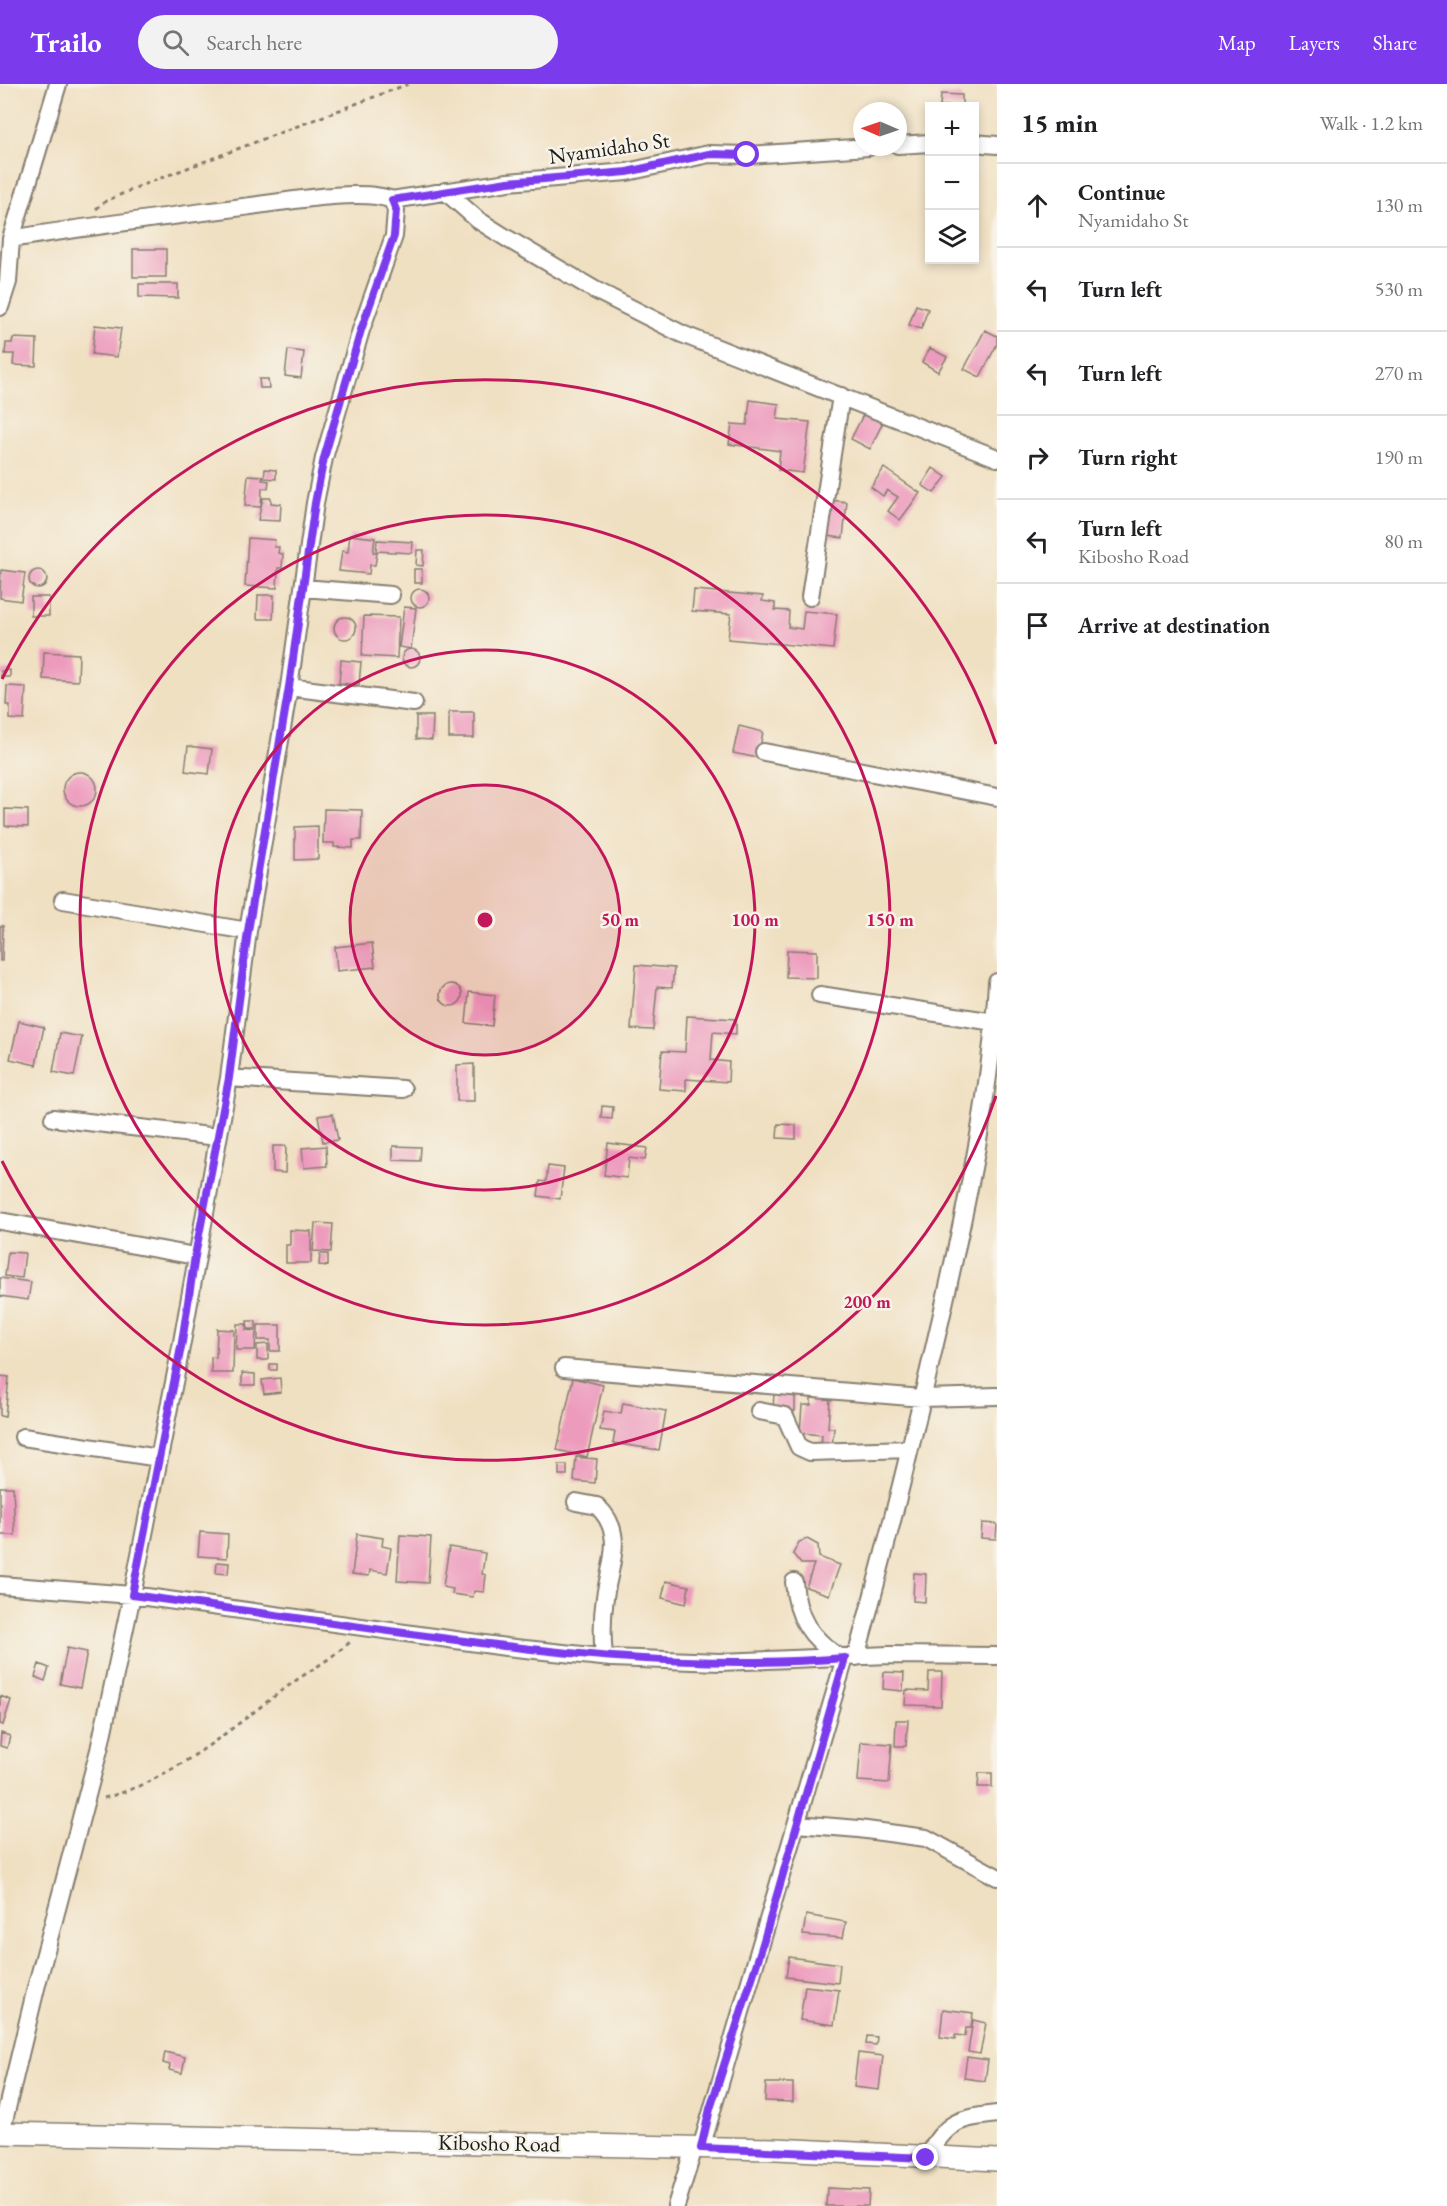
<!DOCTYPE html>
<html lang="en">
<head>
<meta charset="utf-8">
<style>
  :root { --surface:#fff; --page:#f2f2f2; --text:#202124; --muted:#757577; --line:#e0e0e0; --accent:#7c3aed }
  body { margin:0; font-family:"EB Garamond",serif; background:var(--page); color:var(--text) }
  .controls { position:absolute; right:18px; top:18px; display:grid; overflow:hidden; border-radius:0px; box-shadow:0 3px 9px #0003 }
  .controls button { width:54px; height:54px; display:grid; place-items:center; padding:0; border:0; border-bottom:2px solid var(--line); background:var(--surface); color:var(--text); font:30px sans-serif }
  .compass { position:absolute; left:853px; top:18px; width:54px; height:54px; border-radius:50%; background:var(--surface); box-shadow:0 3px 9px #0003; rotate:272deg }
  .stop { position:absolute; width:18px; height:18px; margin:-14px; border:4px solid #7c3aed; border-radius:50%; background:#fff }
  .stop.end { background:#7c3aed; border-color:#fff; box-shadow:0 2px 6px #0008 }
  .list { margin:0; padding:0; list-style:none }
  h2 { display:flex; justify-content:space-between; align-items:center; height:78px; margin:0; padding:0 24px; font-size:26px }
  h2 small { font-size:20px; font-weight:400; color:var(--muted) }
  .list li { display:grid; grid-template-columns:39px 1fr auto; gap:18px; align-items:center; box-sizing:border-box; height:84px; padding:0 24px; border-top:2px solid var(--line) }
  .list b { display:block; font-size:22px; white-space:nowrap }
  .list p { margin:0; font-size:20px; white-space:nowrap; color:var(--muted) }
  .list em { font-size:20px; font-style:normal; color:var(--muted) }
  .icon { flex:none; width:33px; height:33px; fill:none; stroke:currentColor; stroke-width:2; stroke-linecap:round; stroke-linejoin:round }
  .map { position:relative; flex:none; width:997px; height:2122px; overflow:hidden }
  header { display:flex; align-items:center; gap:36px; box-sizing:border-box; height:84px; padding:0 30px; background:var(--accent); color:#fff }
  header strong { font-size:28px }
  nav { display:flex; gap:33px; margin-inline-start:auto; font-size:21px }
  .search { width:420px; height:54px; background:var(--page); display:flex; align-items:center; gap:15px; box-sizing:border-box; padding:0 21px; border-radius:33px; color:var(--muted); font-size:22px }
  main { display:flex }
  aside { flex:1; background:var(--surface) }
  .map>svg:first-child { display:block }
</style>
</head>
<body>
<header>
<strong>Trailo</strong>
<div class="search"><svg class="icon" aria-label="search" viewBox="0 0 24 24"><circle cx="10" cy="10" r="6"/><path d="M15 15l6 6"/></svg>Search here</div>
<nav><a>Map</a><a>Layers</a><a>Share</a></nav>
</header>
<main>
<div class="map">
<svg width="997" height="2122" viewBox="0 0 997 2122">
  <rect width="100%" height="100%" fill="#f7f3e8"/>
  <filter id="ink" filterUnits="userSpaceOnUse"><feTurbulence type="fractalNoise" baseFrequency=".0167" numOctaves="2"/><feDisplacementMap in="SourceGraphic" scale="12" xChannelSelector="R" yChannelSelector="G"/><feConvolveMatrix kernelMatrix="1 2 1 2 8 2 1 2 1" color-interpolation-filters="sRGB"/></filter>
  <filter id="wash" filterUnits="userSpaceOnUse"><feTurbulence type="fractalNoise" baseFrequency=".008" numOctaves="4" result="noise"/><feDisplacementMap in="SourceGraphic" scale="24" xChannelSelector="R" yChannelSelector="G"/><feGaussianBlur stdDeviation="1.35" result="paint"/><feColorMatrix in="noise" values="0 0 0 0 0 0 0 0 0 0 0 0 0 0 0 0 0 1.4 0 .05"/><feComposite in="paint" operator="in"/></filter>
  <g filter="url(#wash)">
    <rect width="100%" height="100%" fill="#f0e0c2"/>
    <g id="blocks">
      <path fill="#ed9bbd" d="M941,10L962,11V22H940Z
        M133,165H166V193H133Z
        M139,200H178V214L139,213Z
        M916,221L928,225L921,245L909,241Z
        M95,241L121,244L117,273L92,270Z
        M985,246L997,252V260L980,293L964,285Z
        M13,254L37,255L36,282L13,281L14,270H5L6,259H12Z
        M930,264L947,273L938,288L922,278Z
        M288,266L304,268L301,294L285,292Z
        M259,295H268L269,304H260Z
        M750,316L779,320L777,335L810,338L803,389L778,386L780,367L729,360L732,340L747,341Z
        M864,329L883,338L870,365L851,355Z
        M884,384L920,409L900,436L888,427L898,413L887,406L883,412L871,403Z
        M933,384L946,393L934,409L922,401Z
        M265,385L276,386V395L264,394Z
        M248,391L263,392L262,396L269,397L268,404H262L261,423L245,422Z
        M263,414H271V419L281,420L280,437L258,436Z
        M830,416L847,418L843,454L827,452Z
        M350,451L375,454L373,468L377,469L375,481H370L369,490L339,487L342,467L348,468Z
        M248,454L275,456L274,463H279L278,469L283,470L282,484H278L277,504L245,502Z
        M377,456L413,458L412,469L376,467Z
        M417,466H424L423,482L416,481Z
        M414,485H422V499H414Z
        M1,486L25,489L21,517L0,514Z
        M29 495a9 9 0 1 1 18 0a9 9 0 1 1-18 0Z
        M411 514a9 9 0 1 1 18 0a9 9 0 1 1-18 0Z
        M694,506L763,512L762,517L775,519V526L789,527L788,543L802,545L804,527L837,530L833,565L728,555L731,530L692,527Z
        M258,511H274L273,535H257Z
        M31,513H49V532H31Z
        M404,523L416,524L411,565L399,563Z
        M364,532L399,533L397,574L362,572Z
        M334 544a11 11 0 1 1 22 0a11 11 0 1 1-22 0Z
        M402 574a9 9 0 1 1 18 0a9 9 0 1 1-18 0Z
        M44,568L79,570L78,597L43,595Z
        M341,576L361,578L359,601L339,599Z
        M10,586V593H1V587Z
        M7,602L26,603L24,636L10,635V621H6Z
        M449,628H474V654H449Z
        M416,632H433L432,656L416,655Z
        M739,642L763,648L758,674L733,669Z
        M188,662L212,665L209,690L185,687Z
        M63 705a17 17 0 1 1 34 0a17 17 0 1 1-34 0Z
        M5,725L28,726V743L5,742Z
        M324,725L362,726L361,756H353V764L334,763V759H323Z
        M318,742V775L295,776V743Z
        M0,842H3L2,877H0Z
        M372,859L375,883L337,887L335,863Z
        M787,866L817,867V894L786,893Z
        M636,881L674,884L672,904L657,903L653,946L631,945Z
        M440 911a11 11 0 1 1 22 0a11 11 0 1 1-22 0Z
        M469,908L495,911L492,942L466,939Z
        M687,932L736,935V950L713,948L711,976L729,978L728,998L686,995V1007L659,1005L662,967L685,968Z
        M19,937L44,943L36,981L10,975Z
        M60,949L82,953L74,992L53,988Z
        M474,980V1017H457V981Z
        M602,1022L613,1023L612,1035L601,1034Z
        M333,1030L338,1056L323,1058L318,1032Z
        M778,1040L796,1041V1055L777,1054Z
        M608,1059L647,1064L645,1076L629,1074L627,1094L604,1091Z
        M273,1062H286L285,1089L273,1088Z
        M326,1062L327,1082L304,1084L302,1064Z
        M393,1062L421,1063L420,1077L393,1076Z
        M548,1082L564,1084L560,1115L538,1112L540,1097L546,1098Z
        M315,1139L333,1140L331,1168L313,1167Z
        M290,1146L311,1147V1179H286V1161H290Z
        M8,1168L25,1169L22,1194L5,1192Z
        M320,1170H328V1182L319,1181Z
        M0,1194L31,1198L28,1216L0,1212Z
        M247,1237H256V1245H248Z
        M237,1240H246V1246L256,1247L255,1266H236Z
        M258,1241H280V1267H270V1256H258Z
        M217,1245L234,1246L233,1289H211V1273L216,1274Z
        M268,1260V1276H257V1261Z
        M270,1280H277V1286H270Z
        M242,1289L255,1290V1301H242Z
        M0,1292L9,1293L5,1333L0,1332Z
        M280,1294L281,1308L264,1310L262,1296Z
        M573,1294L603,1301L587,1373L557,1366Z
        M774,1309L795,1310V1327L773,1326Z
        M811,1313L830,1314L828,1344H834L832,1362L821,1361L822,1351L800,1349L802,1321H811Z
        M623,1319L666,1327L659,1366L613,1359L615,1348L600,1346L604,1327L621,1330Z
        M576,1373L597,1375L595,1399L574,1397Z
        M559,1381H567V1391H559Z
        M0,1403H13L15,1451H0Z
        M982,1439L997,1440L996,1455L981,1454Z
        M200,1448L228,1450L227,1474L198,1472Z
        M357,1450L383,1454L382,1462L391,1464L387,1489L370,1486L369,1492L352,1490Z
        M400,1451L431,1453L428,1499L397,1497Z
        M807,1455L818,1461L819,1473L840,1481L829,1511L806,1503L814,1480H801L793,1470L799,1458Z
        M449,1463L485,1469L482,1490L486,1491L484,1508L474,1507L473,1513L452,1510L453,1505L443,1503Z
        M217,1478L229,1479L228,1490L216,1489Z
        M914,1489L926,1490L925,1518L913,1517Z
        M666,1497L689,1502L686,1520L662,1514Z
        M67,1564L87,1568L80,1604L60,1600Z
        M39,1580L49,1584L45,1597L35,1593Z
        M884,1588L904,1589L903,1607L883,1605Z
        M929,1588H942L941,1622L905,1621L906,1606L928,1607Z
        M0,1612L11,1616L3,1641L0,1640Z
        M896,1636H908L906,1662H895Z
        M1,1649L10,1652L7,1664L0,1662Z
        M861,1658L892,1660L889,1699L858,1697Z
        M979,1689H992V1703H978Z
        M806,1831L846,1838L843,1854L803,1851Z
        M789,1873L840,1880L838,1899L786,1893Z
        M805,1902L839,1906L834,1941L800,1936Z
        M943,1925L973,1929L971,1944H966L965,1952L955,1951V1955L940,1953Z
        M973,1936L986,1939L980,1970L968,1968Z
        M867,1952L877,1953L876,1961L866,1960Z
        M165,1968L185,1973L182,1989L169,1986L170,1981L163,1979Z
        M858,1969L883,1972L879,2006L854,2003Z
        M967,1973L988,1976L985,1997L964,1994Z
        M766,1999H793V2018L765,2017Z
        M827,2104L869,2106L868,2122H826Z"/>
    </g>
  </g>
  <g filter="url(#ink)">
    <use href="#blocks" fill-opacity="0" stroke="#867e6f" stroke-width="1.5"/>
    <g fill="none" stroke-linecap="round" stroke-linejoin="round">
      <g stroke="#867e6f" stroke-width="20">
        <path id="minor" d="M974,59L997,61
          M898,61L930,59
          M445,107L478,136L508,155L595,206L682,250L997,374
          M392,116L508,98L627,88L709,70L747,71L869,63
          M0,223L8,198L11,155L58,0
          M303,504L391,511
          M810,513L841,312
          M289,603L414,619
          M764,668L997,713
          M63,816L248,847
          M820,911L994,938
          M229,994L403,1005
          M53,1034L218,1053
          M0,1137L195,1172
          M564,1284L922,1314L997,1312
          M759,1327L785,1332L799,1363L810,1368L910,1365
          M23,1353L159,1374
          M576,1418L597,1422C626,1449 610,1479 605,1513C602,1533 602,1553 604,1573
          M794,1498C797,1535 810,1553 840,1574
          M0,1501L132,1511L506,1563L611,1574L720,1578L889,1571L997,1572
          M856,1573C887,1461 915,1347 941,1234C966,1123 991,1012 997,898
          M797,1740L859,1745L926,1754L997,1793
          M1,2049L36,1904L99,1666L132,1511L182,1258L229,994L248,847L289,603L315,419L324,374L361,246L394,152L396,126L392,116C362,103 278,119 243,123C165,133 88,142 11,155
          M701,2064L845,1574
          M926,2074C947,2037 957,2035 997,2030
          M676,2122L694,2064"/>
      </g>
      <g stroke="#867e6f" stroke-width="24">
        <path id="tertiary" d="M0,2049L776,2065L997,2076"/>
      </g>
      <path stroke="#867e6f" stroke-width="3" stroke-dasharray="4.5 4.5" stroke-linecap="butt" d="M96,125L106,117L140,102L408,0
        M104,1714C178,1695 237,1638 298,1595C316,1583 333,1573 350,1558"/>
      <use href="#minor" stroke="#fff" stroke-width="16"/>
      <use href="#tertiary" stroke="#fff" stroke-width="21"/>
    </g>
  </g>
  <g fill="none" stroke-linecap="round" stroke-linejoin="round" filter="url(#ink)">
    <path stroke="#7c3aed" stroke-width="8" d="M747,71L709,70L627,88L508,98L392,116L396,126L394,152L361,246L324,374L315,419L289,603L248,847L229,994L195,1172L182,1258L132,1511C213,1522 294,1533 375,1545C531,1567 687,1587 845,1574L762,1863L710,2025L701,2064L926,2074"/>
  </g>
  <circle cx="485" cy="836" r="135" fill="#c2185b" fill-opacity=".12"/>
  <g fill="none" stroke="#c2185b" stroke-width="3">
    <circle cx="485" cy="836" r="135"/>
    <circle cx="485" cy="836" r="270"/>
    <circle cx="485" cy="836" r="405"/>
    <path d="M996 1012A540 540 0 0 1 2 1077M2 595A540 540 0 0 1 996 660"/>
  </g>
  <g text-anchor="middle" dominant-baseline="central" stroke-width="5" stroke-linejoin="round" paint-order="stroke">
    <g font-size="22" fill="#1c1c1c" stroke="#f7f3e8">
      <text transform="translate(609 64) rotate(-8)">Nyamidaho St</text>
      <text transform="translate(499 2059) rotate(1)">Kibosho Road</text>
    </g>
  </g>
  <circle cx="485" cy="836" r="9" fill="#c2185b" stroke="#f7f3e8" stroke-width="3"/>
  <g font-size="18" text-anchor="middle" font-weight="bold" fill="#c2185b" stroke="#f7f3e8" stroke-width="5" stroke-linejoin="round" paint-order="stroke">
    <text x="620" y="842">50 m</text>
    <text x="755" y="842">100 m</text>
    <text x="890" y="842">150 m</text>
    <text x="867" y="1224">200 m</text>
  </g>
</svg>
<div class="controls">
<button>+</button>
<button>−</button>
<button><svg class="icon" aria-label="layers" viewBox="0 0 24 24"><path d="M12 4l9 5-9 5-9-5zM3 14l9 5 9-5"/></svg></button>
</div>
<svg class="compass" viewBox="-18 -18 36 36"><path d="M0-13l5 13h-10z" fill="#e53935"/><path d="M0 13l5-13h-10z" fill="#757577"/></svg>
<div class="stop" style="left:747px;top:71px"></div>
<div class="stop end" style="left:926px;top:2074px"></div>
</div>
<aside>
<h2>15 min<small>Walk · 1.2 km</small></h2>
<ul class="list">
<li><svg class="icon" aria-label="ahead" viewBox="0 0 24 24"><path d="M12 20V5M6 11l6-6 6 6"/></svg><div><b>Continue</b><p>Nyamidaho St</p></div><em>130 m</em></li>
<li><svg class="icon" aria-label="left" viewBox="0 0 24 24"><path d="M17 20v-9H6M10 6l-5 5 5 5"/></svg><div><b>Turn left</b></div><em>530 m</em></li>
<li><svg class="icon" aria-label="left" viewBox="0 0 24 24"><path d="M17 20v-9H6M10 6l-5 5 5 5"/></svg><div><b>Turn left</b></div><em>270 m</em></li>
<li><svg class="icon" aria-label="right" viewBox="0 0 24 24"><path d="M7 20v-9h11M14 6l5 5-5 5"/></svg><div><b>Turn right</b></div><em>190 m</em></li>
<li><svg class="icon" aria-label="left" viewBox="0 0 24 24"><path d="M17 20v-9H6M10 6l-5 5 5 5"/></svg><div><b>Turn left</b><p>Kibosho Road</p></div><em>80 m</em></li>
<li><svg class="icon" aria-label="arrive" viewBox="0 0 24 24"><path d="M6 21V4h12l-3 4 3 4H6"/></svg><div><b>Arrive at destination</b></div></li>
</ul>
</aside>
</main>
</body>
</html>
